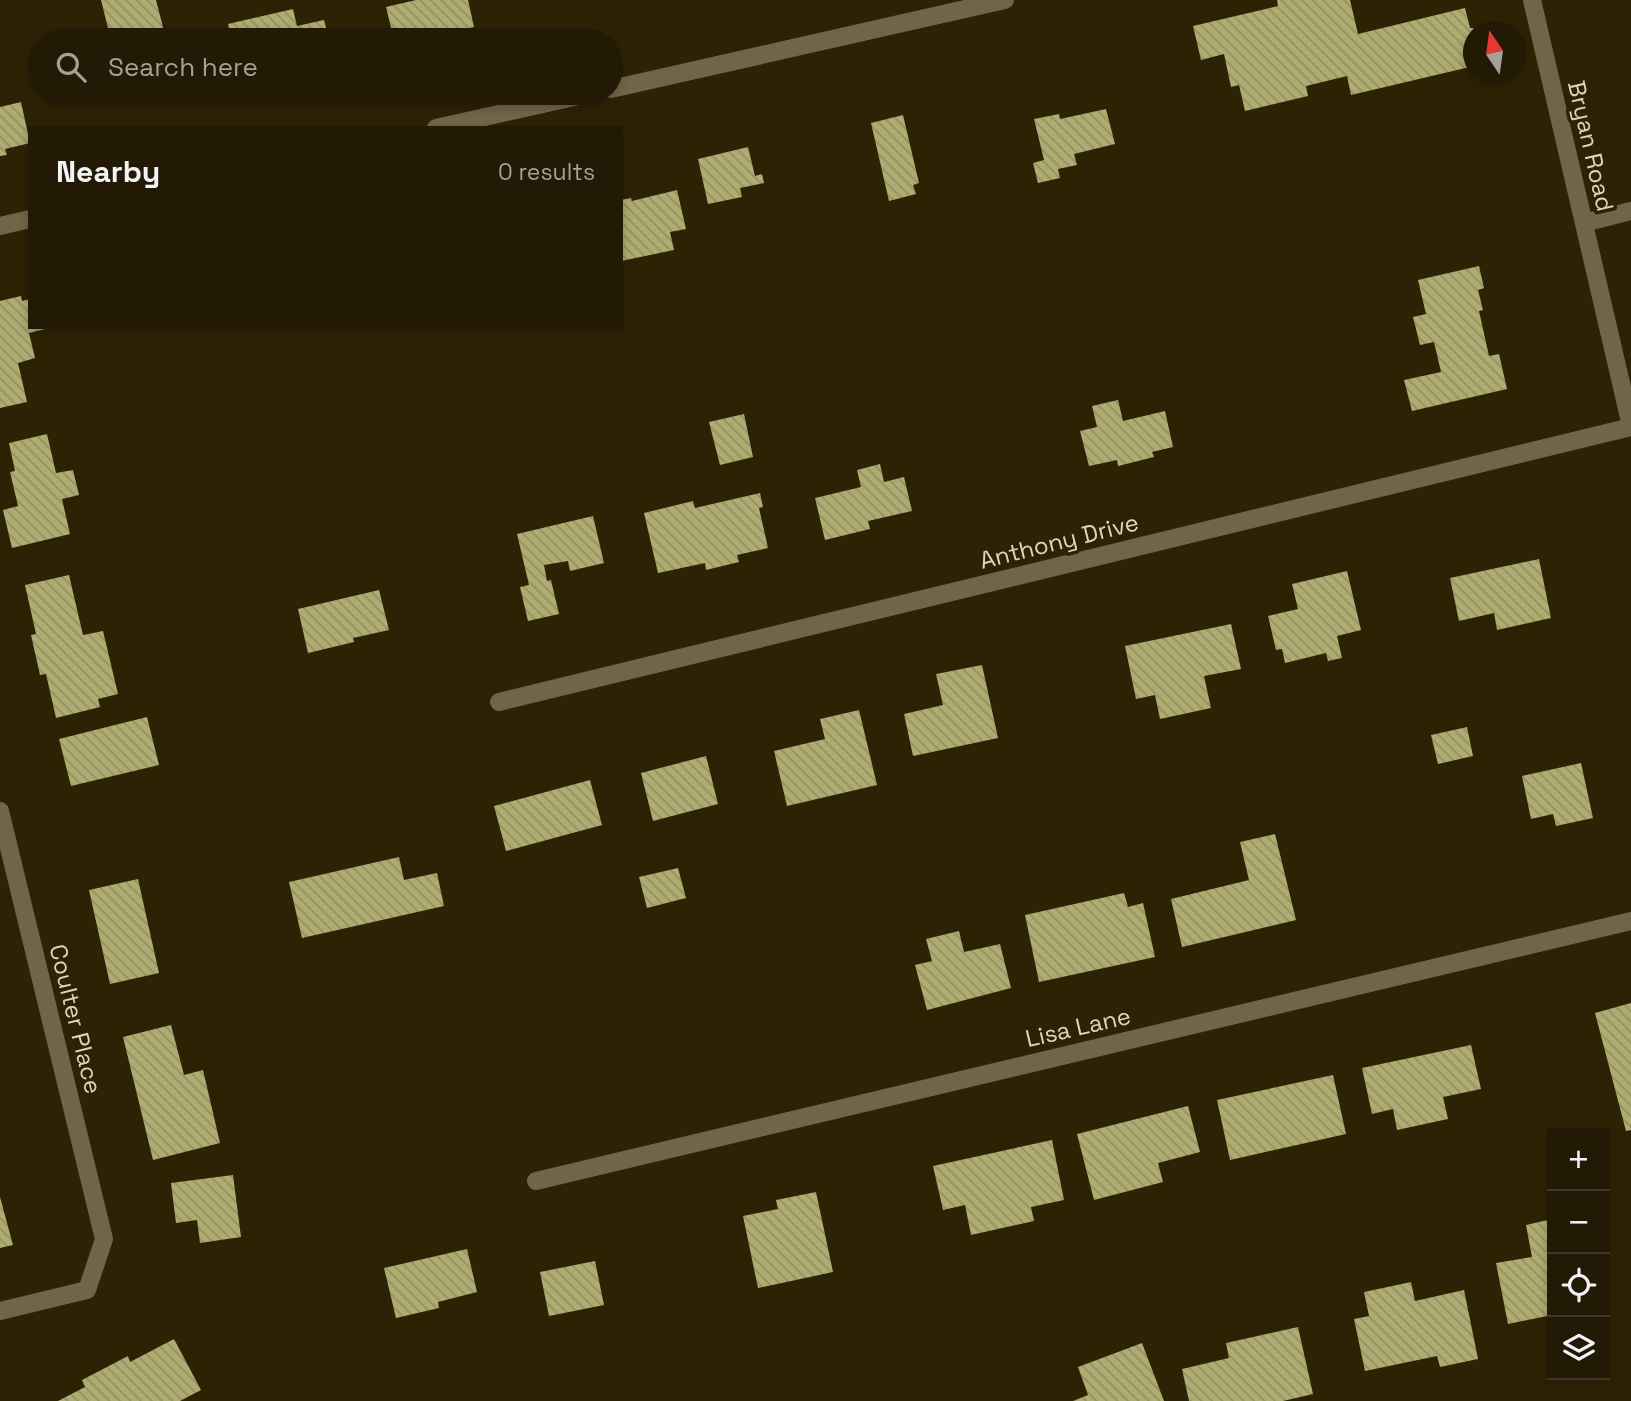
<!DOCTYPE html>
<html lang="en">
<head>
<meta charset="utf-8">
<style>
  :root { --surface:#221a04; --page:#2a230e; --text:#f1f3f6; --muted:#a2a19a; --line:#3f3826 }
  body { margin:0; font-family:"Space Grotesk",sans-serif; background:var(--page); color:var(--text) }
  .controls { position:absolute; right:21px; bottom:21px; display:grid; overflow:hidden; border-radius:0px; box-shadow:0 4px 10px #0003 }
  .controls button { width:63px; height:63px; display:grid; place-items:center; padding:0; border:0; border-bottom:2px solid var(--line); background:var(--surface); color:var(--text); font:35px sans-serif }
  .compass { position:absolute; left:1463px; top:21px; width:63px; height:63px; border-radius:50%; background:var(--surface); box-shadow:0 4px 10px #0003; rotate:347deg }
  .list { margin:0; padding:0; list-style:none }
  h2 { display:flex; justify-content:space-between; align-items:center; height:91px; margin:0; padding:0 28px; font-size:30px }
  h2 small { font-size:23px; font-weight:400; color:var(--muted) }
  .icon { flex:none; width:38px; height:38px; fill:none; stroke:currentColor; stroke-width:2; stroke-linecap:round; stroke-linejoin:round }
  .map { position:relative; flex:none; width:1631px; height:1401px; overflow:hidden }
  .search { position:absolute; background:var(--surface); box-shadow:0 4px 10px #0003; left:28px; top:28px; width:595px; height:77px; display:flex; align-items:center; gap:18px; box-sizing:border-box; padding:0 24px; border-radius:38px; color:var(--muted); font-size:26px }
  .panel { position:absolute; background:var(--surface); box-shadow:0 4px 10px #0003; left:28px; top:126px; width:595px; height:203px; border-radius:0px }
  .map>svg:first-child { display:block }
</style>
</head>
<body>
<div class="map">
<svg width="1631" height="1401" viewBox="0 0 1631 1401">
  <defs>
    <pattern id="building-back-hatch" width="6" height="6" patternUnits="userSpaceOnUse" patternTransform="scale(1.75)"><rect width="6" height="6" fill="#aeac71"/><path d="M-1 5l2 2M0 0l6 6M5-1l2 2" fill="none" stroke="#939162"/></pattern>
  </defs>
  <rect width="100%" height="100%" fill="#2e2205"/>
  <path fill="url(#building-back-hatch)" d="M101,0H156L166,39L159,40H111Z
    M416,0H468L474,27L434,36L435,40H394L386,7Z
    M1277,0H1350L1358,34L1465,8L1470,28H1473L1474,31V66L1351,95L1347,76L1306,86L1308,96L1245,111L1239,85L1231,87L1224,54L1201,60L1193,26L1278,6Z
    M293,9L297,26L324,20L329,40H232L228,24Z
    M21,102L30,143L5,149L7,155L0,156V107Z
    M1106,109L1115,144L1074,154L1077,165L1058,169L1060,178L1038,183L1033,163L1044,160L1034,119L1059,114L1060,119Z
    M903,115L919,183L913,185L916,194L889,201L871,123Z
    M748,147L755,176L762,174L764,183L740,188L742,197L708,204L698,159Z
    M677,190L686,229L670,232L674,250L621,261V200L631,198L632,201Z
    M1479,266L1484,288L1478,290L1483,310L1479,311L1489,356L1499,354L1507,389L1412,411L1404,380L1441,372L1434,342L1420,345L1413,317L1426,314L1418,280Z
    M21,296L22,301L30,299V327L49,328L29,333L35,358L18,363L27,402L0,408V301Z
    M1118,400L1123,421L1165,411L1173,447L1152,452L1154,457L1118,466L1117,460L1089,466L1080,431L1097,427L1092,406Z
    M744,414L753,457L720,465L709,422Z
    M47,434L56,473L73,470L79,495L62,499L70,534L12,548L3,510L18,506L10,472L15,471L9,443Z
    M880,464L884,482L904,477L912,511L868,521L870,529L825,540L815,498L861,487L857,470Z
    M760,493L763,507L759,508L768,548L737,555L739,562L706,570L705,563L658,573L644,513L693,501L695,508Z
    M593,516L604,563L570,571L568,561L544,565L547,581L551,580L559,614L528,621L520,587L529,585L517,534Z
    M1539,559L1551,618L1497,630L1494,613L1459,621L1450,578Z
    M1347,571L1361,630L1337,636L1342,658L1328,661L1326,653L1285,663L1282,649L1276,650L1268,616L1298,609L1292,584Z
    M69,575L83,635L103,631L118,694L98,699L100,707L56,718L46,674L40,675L31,635L36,634L25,585Z
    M379,590L389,630L353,638L354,642L308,653L298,609Z
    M1231,624L1241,669L1204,676L1211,708L1160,719L1155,695L1136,699L1125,646Z
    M982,665L998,738L913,756L904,714L943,705L936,674Z
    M859,710L877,785L787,806L774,751L825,739L820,719Z
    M147,717L159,765L71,786L59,739Z
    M1467,727L1473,756L1438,764L1431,735Z
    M706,756L718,804L653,821L641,773Z
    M1581,763L1593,818L1556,826L1553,814L1531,819L1522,776Z
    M590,780L602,825L506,851L494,806Z
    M1275,834L1296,920L1182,947L1171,899L1249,880L1240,842Z
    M399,857L404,880L437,873L444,906L302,938L289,882Z
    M678,868L686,898L647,908L639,877Z
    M138,879L159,973L110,984L89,890Z
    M1124,893L1128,907L1143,903L1155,957L1039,982L1025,915Z
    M959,931L964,952L1000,944L1011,988L927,1010L915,965L932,961L926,939Z
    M1631,1003V1130L1626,1131L1595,1013Z
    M171,1025L184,1075L203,1070L220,1143L153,1160L123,1037Z
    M1471,1045L1481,1089L1443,1097L1448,1119L1397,1130L1393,1109L1372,1114L1362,1068Z
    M1333,1075L1346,1134L1230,1160L1217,1100Z
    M1188,1106L1200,1152L1158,1163L1163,1182L1094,1200L1077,1134Z
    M1052,1140L1064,1200L1031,1207L1034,1221L971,1235L965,1205L943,1210L933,1166Z
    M233,1175L241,1237L200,1243L197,1220L176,1223L171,1183Z
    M816,1192L833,1272L758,1288L743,1216L778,1209L776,1200Z
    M0,1197L13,1245L0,1248Z
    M1552,1219V1315L1508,1324L1496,1263L1532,1257L1526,1225Z
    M467,1249L477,1292L438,1302L439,1308L396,1318L384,1268Z
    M595,1261L604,1305L549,1316L540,1272Z
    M1411,1282L1415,1301L1464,1290L1478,1359L1440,1367L1437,1356L1365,1371L1354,1319L1369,1316L1364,1292Z
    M1298,1327L1313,1394L1283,1401H1189L1182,1369L1229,1358L1226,1343Z
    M174,1339L201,1390L180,1401H58L85,1387L82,1380L128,1356L130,1362Z
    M1142,1343L1164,1401H1073L1088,1395L1078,1367Z"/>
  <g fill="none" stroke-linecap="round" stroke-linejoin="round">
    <path stroke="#726547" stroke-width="18" d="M1532,0L1631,426
      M611,89L1005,0
      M436,128L592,93
      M1584,223L1631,211
      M0,226L30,219
      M499,702L1631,427
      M0,811L104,1239L87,1290L0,1311
      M536,1181L1631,921"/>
  </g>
  <g text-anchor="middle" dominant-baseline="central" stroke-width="7" stroke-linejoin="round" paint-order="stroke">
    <g font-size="24" fill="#e0d4b8" stroke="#2e2205">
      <text transform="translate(1591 146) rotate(77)">Bryan Road</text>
      <text transform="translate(1059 541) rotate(-14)">Anthony Drive</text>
      <text transform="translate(76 1019) rotate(76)">Coulter Place</text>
      <text transform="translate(1078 1027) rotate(-13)">Lisa Lane</text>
    </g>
  </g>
</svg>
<div class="controls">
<button>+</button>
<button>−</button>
<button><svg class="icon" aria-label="locate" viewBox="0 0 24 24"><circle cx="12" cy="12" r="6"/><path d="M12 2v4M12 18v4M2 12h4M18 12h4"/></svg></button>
<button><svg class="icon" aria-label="layers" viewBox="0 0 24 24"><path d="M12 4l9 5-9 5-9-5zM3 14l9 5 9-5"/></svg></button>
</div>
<svg class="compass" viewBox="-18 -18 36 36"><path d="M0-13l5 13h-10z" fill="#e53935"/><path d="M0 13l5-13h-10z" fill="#a2a19a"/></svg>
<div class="search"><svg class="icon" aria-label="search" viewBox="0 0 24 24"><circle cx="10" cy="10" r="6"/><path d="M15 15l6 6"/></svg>Search here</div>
<section class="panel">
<h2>Nearby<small>0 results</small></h2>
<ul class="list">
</ul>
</section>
</div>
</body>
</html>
